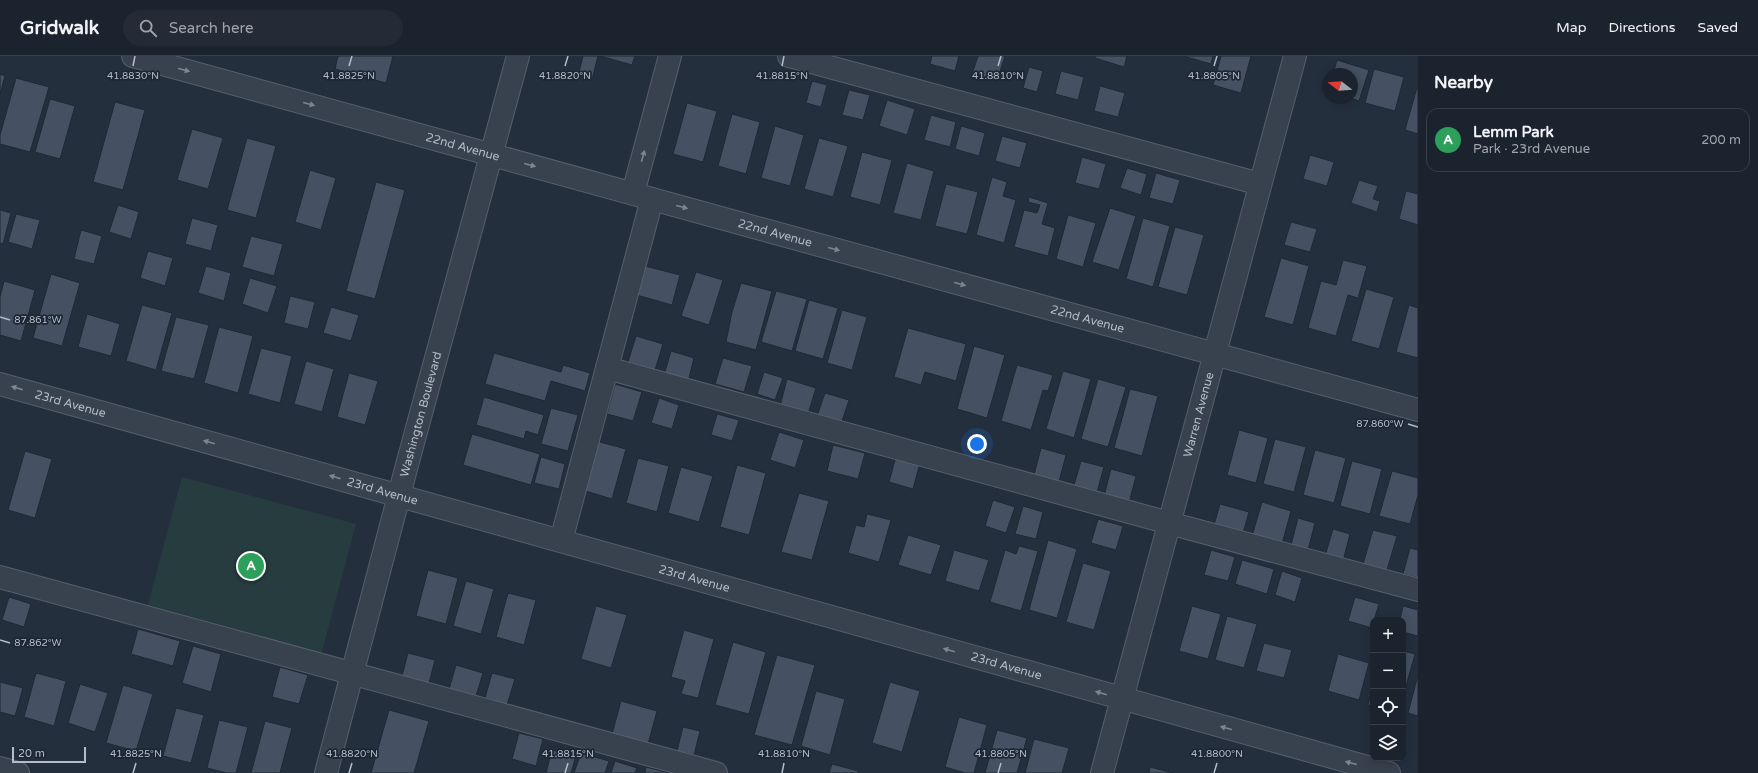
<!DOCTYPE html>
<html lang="en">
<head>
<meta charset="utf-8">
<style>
  :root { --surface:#1b232e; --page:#242b36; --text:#f1f3f6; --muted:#a0a4aa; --line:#39404a; --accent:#8ab4f8 }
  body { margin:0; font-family:"Varela Round",sans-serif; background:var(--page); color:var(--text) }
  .controls { position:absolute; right:12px; bottom:12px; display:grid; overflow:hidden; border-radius:8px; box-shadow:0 2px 10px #0003 }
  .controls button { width:36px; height:36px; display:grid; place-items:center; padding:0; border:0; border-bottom:1px solid var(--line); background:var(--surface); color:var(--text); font:20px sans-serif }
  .compass { position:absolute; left:1322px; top:12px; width:36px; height:36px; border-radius:50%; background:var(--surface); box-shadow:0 2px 10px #0003; rotate:287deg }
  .scale { position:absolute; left:12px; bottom:10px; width:74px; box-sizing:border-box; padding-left:4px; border:2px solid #b4bcc9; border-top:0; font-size:11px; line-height:14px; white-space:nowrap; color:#b4bcc9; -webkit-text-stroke:3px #1d2633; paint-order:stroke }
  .you { position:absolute; left:977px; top:388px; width:14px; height:14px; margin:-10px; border:3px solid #fff; border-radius:50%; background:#1a73e8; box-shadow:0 0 0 6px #1a73e833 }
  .badge { display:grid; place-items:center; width:26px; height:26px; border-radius:50%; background:var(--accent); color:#fff; font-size:13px; font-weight:700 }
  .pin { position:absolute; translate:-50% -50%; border:2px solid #fff; box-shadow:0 1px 4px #0006 }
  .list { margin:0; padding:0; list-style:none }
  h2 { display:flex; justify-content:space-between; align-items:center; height:52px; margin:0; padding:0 16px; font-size:17px }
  h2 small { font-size:13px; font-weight:400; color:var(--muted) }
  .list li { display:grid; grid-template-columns:26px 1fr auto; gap:12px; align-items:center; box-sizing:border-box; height:64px; margin:0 8px 8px; padding:0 8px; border:1px solid var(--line); border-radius:12px }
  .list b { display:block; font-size:15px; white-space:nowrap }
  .list p { margin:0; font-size:13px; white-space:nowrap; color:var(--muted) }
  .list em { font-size:13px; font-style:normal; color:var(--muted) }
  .icon { flex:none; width:22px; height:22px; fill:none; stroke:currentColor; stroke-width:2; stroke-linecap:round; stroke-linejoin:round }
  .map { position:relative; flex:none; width:1418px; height:717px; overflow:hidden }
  header { display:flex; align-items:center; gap:24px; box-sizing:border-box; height:56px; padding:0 20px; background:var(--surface); border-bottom:1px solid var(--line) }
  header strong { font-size:19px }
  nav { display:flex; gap:22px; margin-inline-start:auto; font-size:14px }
  .search { width:280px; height:36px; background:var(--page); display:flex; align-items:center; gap:10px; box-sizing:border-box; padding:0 14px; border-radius:22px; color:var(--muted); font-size:15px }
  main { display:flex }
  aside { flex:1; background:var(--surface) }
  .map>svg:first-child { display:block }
</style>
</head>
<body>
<header>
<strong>Gridwalk</strong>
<div class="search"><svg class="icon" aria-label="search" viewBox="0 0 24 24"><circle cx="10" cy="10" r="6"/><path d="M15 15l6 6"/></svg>Search here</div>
<nav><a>Map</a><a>Directions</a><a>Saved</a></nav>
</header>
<main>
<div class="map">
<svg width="1418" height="717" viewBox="0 0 1418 717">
  <rect width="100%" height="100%" fill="#242f3e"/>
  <path fill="#263c3f" d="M182,421L356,468L321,599L147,552Z"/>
  <path fill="#455162" stroke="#1f2835" d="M338,0H393L386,27L335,13Z
    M583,0H598L592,24L578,20Z
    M600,0H635L632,9Z
    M932,0H959L955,15L930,8Z
    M978,0H1005L997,25L972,18Z
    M1095,0H1127L1124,11L1095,2Z
    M1183,0H1213L1211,8Z
    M1221,0H1251L1241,37L1213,29Z
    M1337,4L1369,14L1359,45L1350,42H1352V18H1333Z
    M1029,11L1043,15L1037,36L1023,32Z
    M1374,13L1404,21L1395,55L1365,47Z
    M1061,15L1084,21L1078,44L1055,38Z
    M0,18L5,20L0,38Z
    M16,22L49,31L30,96L0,88V79Z
    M812,25L827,29L821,51L806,47Z
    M1418,28V78L1405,74Z
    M1100,30L1125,37L1118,61L1094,55Z
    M849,34L870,39L863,64L842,59Z
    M50,43L75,50L60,103L35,96Z
    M887,44L915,53L907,79L879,70Z
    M115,46L145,54L123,134L93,126Z
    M687,47L717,55L703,106L673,98Z
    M732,58L760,66L746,118L718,110Z
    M931,59L956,66L950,91L924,84Z
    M775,70L804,79L790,130L761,122Z
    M961,70L985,77L979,100L955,93Z
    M192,73L223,82L208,133L177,124Z
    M1002,80L1027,87L1020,112L995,105Z
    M247,82L276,90L256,162L227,154Z
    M819,82L848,90L833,141L804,133Z
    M862,96L892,104L880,149L850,141Z
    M1310,99L1334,106L1327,130L1303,123Z
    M1082,101L1106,108L1099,133L1075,127Z
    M907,107L934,115L921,164L893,157Z
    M1127,112L1147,118L1141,139L1120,132Z
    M310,114L336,122L321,174L295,166Z
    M1156,117L1180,124L1173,148L1149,142Z
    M992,121L1007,126L1003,140L1016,144L1004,187L976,179Z
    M1359,124L1378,130L1373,143L1380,145L1377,156L1351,147Z
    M376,126L405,134L375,243L346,235Z
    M946,128L978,136L967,178L935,170Z
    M1406,135L1418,138V169L1399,163Z
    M1029,141L1048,147L1042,168L1055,172L1048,200L1014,191L1024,154L1037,157L1040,149L1028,146Z
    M118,149L139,156L131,183L109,176Z
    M1110,152L1136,160L1119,214L1092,206Z
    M0,154L11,157L3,188L0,187Z
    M16,158L40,164L32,193L8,186Z
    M1068,159L1096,167L1083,211L1056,203Z
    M192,162L218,169L211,195L185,188Z
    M1143,162L1170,170L1153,231L1126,223Z
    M1291,166L1317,173L1310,196L1284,189Z
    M1175,171L1204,179L1187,239L1158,231Z
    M81,174L102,180L94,208L74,203Z
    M251,180L283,188L274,220L242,211Z
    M148,195L173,202L165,230L140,222Z
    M1281,202L1309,210L1293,269L1264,261Z
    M1343,204L1367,210L1358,242L1348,239L1336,280L1308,272L1321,225L1336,229Z
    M641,209L680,219L672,249L633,238Z
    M206,210L231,217L224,245L198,237Z
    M696,216L723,224L709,269L681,260Z
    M51,218L80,227L62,290L33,282Z
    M250,222L277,230L268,257L242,248Z
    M4,225L35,234L21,285L0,279V241Z
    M741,227L772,235L756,294L726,286L732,256Z
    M1366,233L1394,241L1379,293L1351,285Z
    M776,235L807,243L792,295L761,286Z
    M290,240L315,246L308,273L284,267Z
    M809,244L838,252L823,303L795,295Z
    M142,249L172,257L156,314L126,305Z
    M1409,249L1418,252V302L1396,296Z
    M331,251L359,259L351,285L323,277Z
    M842,254L867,261L852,314L827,307Z
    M87,258L120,268L111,300L78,291Z
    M176,261L209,269L194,323L161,315Z
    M219,271L253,280L238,337L204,327Z
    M908,272L966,288L956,325L925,316L921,329L894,321Z
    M636,280L663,288L655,314L628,306Z
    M974,290L1005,299L987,362L957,353Z
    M261,292L292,300L280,347L248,338Z
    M671,295L694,302L688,326L664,319Z
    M494,297L561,316L563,309L590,317L585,335L551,325L545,345L485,328Z
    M723,302L752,310L744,336L715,328Z
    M306,305L334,313L322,356L294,348Z
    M1017,309L1053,319L1048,335L1043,334L1031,374L1001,365Z
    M1063,315L1091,323L1074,382L1046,373Z
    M764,316L783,322L775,344L757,338Z
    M349,317L378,325L365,369L337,361Z
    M787,323L816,332L808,358L780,350Z
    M1098,323L1126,331L1108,391L1081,383Z
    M615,328L642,336L633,365L607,358Z
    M1130,333L1158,340L1142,400L1114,392Z
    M825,337L849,344L841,368L817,360Z
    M484,341L544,359L538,379L526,375L524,383L476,369Z
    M659,342L679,349L672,373L651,367Z
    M551,352L578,359L568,395L541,388Z
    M717,358L739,364L732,385L711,379Z
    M1239,374L1268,382L1256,427L1227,419Z
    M779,376L804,384L795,412L770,404Z
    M472,378L540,398L531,429L463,409Z
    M1275,383L1306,391L1294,436L1263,428Z
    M596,385L626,393L612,443L582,434Z
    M833,389L865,397L858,423L827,415Z
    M1041,392L1066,399L1059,426L1034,419Z
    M1315,394L1346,402L1334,447L1303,439Z
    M25,395L52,403L35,462L8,454Z
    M896,400L920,407L913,433L889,426Z
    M541,401L565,408L559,433L534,427Z
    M638,402L669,410L657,456L626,447Z
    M1081,405L1104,411L1097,436L1074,429Z
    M1352,405L1382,413L1370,458L1340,450Z
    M737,409L766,417L749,479L720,471Z
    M681,411L713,420L699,466L668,457Z
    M1111,413L1136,420L1129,447L1104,440Z
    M1392,415L1418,422V439L1410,468L1379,460Z
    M799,437L829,445L812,504L781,496Z
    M993,444L1015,451L1006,477L985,470Z
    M1262,446L1291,455L1282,488L1252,480Z
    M1220,448L1249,456L1243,477L1214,469Z
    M1023,450L1043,456L1036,483L1015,478Z
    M867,458L891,464L879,506L848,497L856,469L864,471Z
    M1298,462L1315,467L1308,494L1291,489Z
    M1098,463L1123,470L1116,494L1091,487Z
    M1333,473L1350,478L1343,505L1325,500Z
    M1373,474L1397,480L1387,514L1363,508Z
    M908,479L941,489L931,519L898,509Z
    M1048,484L1077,493L1057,562L1029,554Z
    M1019,490L1038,495L1021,555L990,546L1005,494L1016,498Z
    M1410,492L1418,494V522L1403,518Z
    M954,494L989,504L979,535L945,525Z
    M1211,494L1235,501L1228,525L1204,519Z
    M1242,504L1274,513L1267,538L1235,528Z
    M1083,507L1111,515L1094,574L1066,566Z
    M428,514L458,522L446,568L416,560Z
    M1282,515L1302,522L1295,546L1275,539Z
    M466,525L494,533L481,578L453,570Z
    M508,537L536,544L524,589L496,581Z
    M9,541L31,548L24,571L2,564Z
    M1355,541L1379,548L1374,564H1373L1372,572L1348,565Z
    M596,550L627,559L611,612L581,603Z
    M1192,550L1221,558L1208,603L1179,595Z
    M1403,550L1418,554V580L1403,576V564H1400Z
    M1227,560L1257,568L1244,612L1215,604Z
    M138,573L180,585L173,610L131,598Z
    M684,574L714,583L698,642L681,638L685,625L671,621Z
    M733,586L766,596L749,658L715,649Z
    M1264,587L1292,594L1284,622L1256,615Z
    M193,590L221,598L211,636L182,627Z
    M1403,595L1415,598L1403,641Z
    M408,597L435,604L429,627L402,620Z
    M1338,598L1369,607L1359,644L1328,635Z
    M777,599L815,609L792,689L754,679Z
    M456,609L483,617L476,640L449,633Z
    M280,611L308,619L299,648L272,641Z
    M36,617L66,625L54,670L24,661Z
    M492,617L515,623L507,649L485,642Z
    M1418,619V660L1408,657Z
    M0,626L23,632L15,660L0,656Z
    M890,626L920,635L902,696L872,687Z
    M80,628L108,637L95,676L68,667Z
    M123,629L153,638L136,695L106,687Z
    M1373,631V650L1368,649Z
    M816,635L845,643L830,699L801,690Z
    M621,645L657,655L647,692L611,682Z
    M176,652L204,659L191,707L163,700Z
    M389,654L429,665L414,717H371Z
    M959,661L987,669L974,717H965L945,711Z
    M219,664L248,671L236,717H227L207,712Z
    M265,665L292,672L280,717H251Z
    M683,671L700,675L694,699L677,695Z
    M997,674L1027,682L1017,717H985Z
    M519,677L543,683L536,710L512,703Z
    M1034,683L1069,692L1062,717H1025Z
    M552,694L576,700L571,717H546Z
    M581,697L609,705L605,717H574Z
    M615,705L637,712L635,717H611Z
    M832,708L858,715V717H829Z
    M646,711L669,717H645Z
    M1150,711L1173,717H1149Z"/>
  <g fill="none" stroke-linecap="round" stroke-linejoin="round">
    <g stroke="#565f6c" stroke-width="24">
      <g id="minor">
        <path id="s1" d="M133,0L1418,354"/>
        <path d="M789,0L1260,128"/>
        <path d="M633,137L670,0"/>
        <path d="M607,312L1169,467L1418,534"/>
        <path id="s2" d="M0,328L1389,717"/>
        <path d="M561,485L652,143"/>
        <path d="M0,521L716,717"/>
        <path d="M0,712L18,717"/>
        <path id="s3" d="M326,717L407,409L518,0"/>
        <path id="s4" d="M1102,717L1295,0"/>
      </g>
    </g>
    <use href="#minor" stroke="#38414e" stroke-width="22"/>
  </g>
  <defs><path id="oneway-solid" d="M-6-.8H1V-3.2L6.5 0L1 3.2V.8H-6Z"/></defs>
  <g fill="#7c8592">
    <use href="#oneway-solid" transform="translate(184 14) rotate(15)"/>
    <use href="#oneway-solid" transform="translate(309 48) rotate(15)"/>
    <use href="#oneway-solid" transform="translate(643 100) rotate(-75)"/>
    <use href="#oneway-solid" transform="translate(530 109) rotate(15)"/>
    <use href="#oneway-solid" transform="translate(682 151) rotate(15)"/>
    <use href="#oneway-solid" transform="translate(834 193) rotate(15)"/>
    <use href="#oneway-solid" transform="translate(960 228) rotate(15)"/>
    <use href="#oneway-solid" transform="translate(17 332) rotate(-164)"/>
    <use href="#oneway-solid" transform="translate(209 386) rotate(-164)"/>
    <use href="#oneway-solid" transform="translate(335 421) rotate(-164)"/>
    <use href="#oneway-solid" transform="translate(949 594) rotate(-164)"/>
    <use href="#oneway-solid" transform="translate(1101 637) rotate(-164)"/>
    <use href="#oneway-solid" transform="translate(1226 672) rotate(-165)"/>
    <use href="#oneway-solid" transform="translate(1351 707) rotate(-165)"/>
  </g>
  <path fill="none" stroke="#b4bcc9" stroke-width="1.5" d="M133,10L135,0M349,10L352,0M565,10L568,0M782,10L784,0M998,10L1001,0M1214,10L1217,0M0,261L10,264M1408,368L1418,371M0,584L10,587M133,717L136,707M349,717L352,707M565,717L568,707M782,717L784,707M998,717L1001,707M1214,717L1217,707"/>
  <g text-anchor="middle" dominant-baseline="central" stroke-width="3.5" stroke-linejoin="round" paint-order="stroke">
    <g font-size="12" fill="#b4bcc9" stroke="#1d2633">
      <text stroke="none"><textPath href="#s1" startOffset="342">22nd Avenue</textPath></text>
      <text stroke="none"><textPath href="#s1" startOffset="666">22nd Avenue</textPath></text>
      <text stroke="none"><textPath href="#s1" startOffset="990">22nd Avenue</textPath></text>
      <text stroke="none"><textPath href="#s2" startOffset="73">23rd Avenue</textPath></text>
      <text stroke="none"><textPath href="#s3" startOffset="371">Washington Boulevard</textPath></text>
      <text stroke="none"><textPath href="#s4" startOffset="371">Warren Avenue</textPath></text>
      <text stroke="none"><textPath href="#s2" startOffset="397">23rd Avenue</textPath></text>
      <text stroke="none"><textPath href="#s2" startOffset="721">23rd Avenue</textPath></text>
      <text stroke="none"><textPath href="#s2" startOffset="1045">23rd Avenue</textPath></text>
    </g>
  </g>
  <g font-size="10" text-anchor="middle" fill="#b4bcc9" stroke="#1d2633" stroke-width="3.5" stroke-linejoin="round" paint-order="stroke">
    <text x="133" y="23">41.8830°N</text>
    <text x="349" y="23">41.8825°N</text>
    <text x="565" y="23">41.8820°N</text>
    <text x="782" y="23">41.8815°N</text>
    <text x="998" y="23">41.8810°N</text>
    <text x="1214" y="23">41.8805°N</text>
    <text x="38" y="267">87.861°W</text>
    <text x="1380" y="371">87.860°W</text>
    <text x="38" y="590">87.862°W</text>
    <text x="136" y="701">41.8825°N</text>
    <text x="352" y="701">41.8820°N</text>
    <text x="568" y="701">41.8815°N</text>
    <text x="784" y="701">41.8810°N</text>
    <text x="1001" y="701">41.8805°N</text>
    <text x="1217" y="701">41.8800°N</text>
  </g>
</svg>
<div class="controls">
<button>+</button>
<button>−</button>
<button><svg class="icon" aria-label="locate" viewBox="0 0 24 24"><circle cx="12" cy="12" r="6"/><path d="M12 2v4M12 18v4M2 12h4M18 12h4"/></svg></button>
<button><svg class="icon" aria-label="layers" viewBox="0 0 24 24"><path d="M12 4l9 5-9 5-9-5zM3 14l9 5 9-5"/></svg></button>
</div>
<svg class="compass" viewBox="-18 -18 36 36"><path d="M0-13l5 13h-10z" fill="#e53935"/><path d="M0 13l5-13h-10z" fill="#a0a4aa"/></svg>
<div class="scale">20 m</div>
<div class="you"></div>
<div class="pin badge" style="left:251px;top:510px;background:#2e9e5b">A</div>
</div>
<aside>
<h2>Nearby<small></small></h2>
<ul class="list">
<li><span class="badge" style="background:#2e9e5b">A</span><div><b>Lemm Park</b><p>Park · 23rd Avenue</p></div><em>200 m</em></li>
</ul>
</aside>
</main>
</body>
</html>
